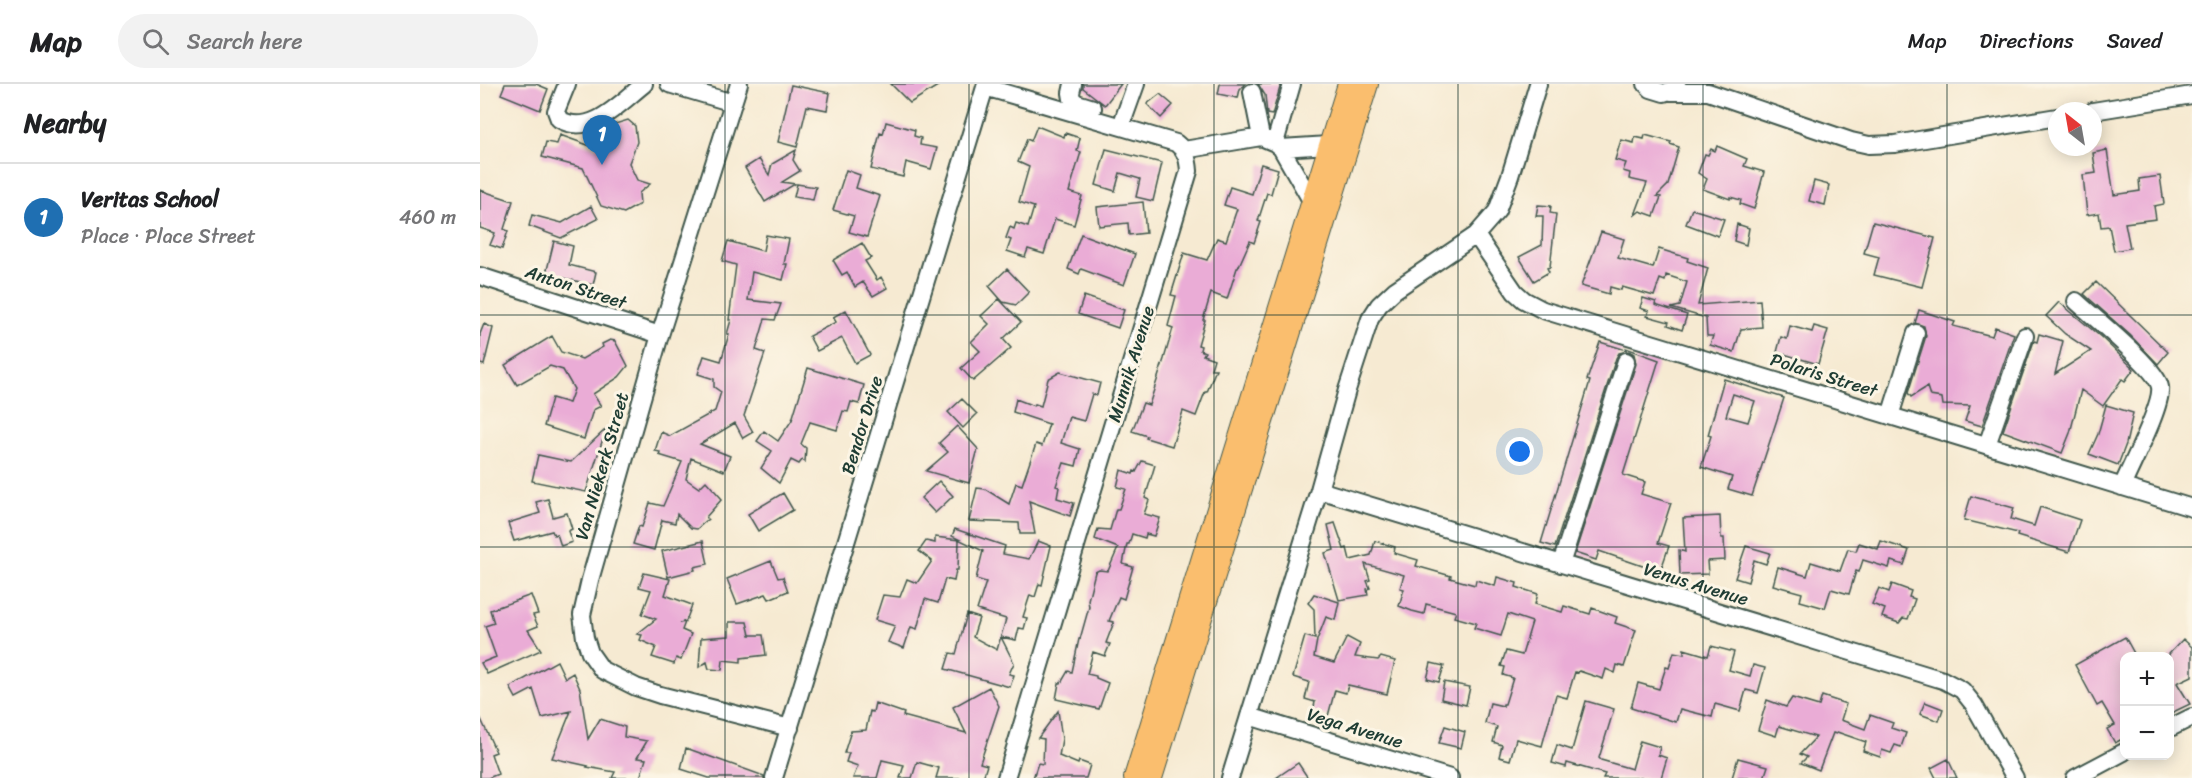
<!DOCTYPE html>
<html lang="en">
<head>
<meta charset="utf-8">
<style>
  :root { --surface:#fff; --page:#f2f2f2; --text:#202124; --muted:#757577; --line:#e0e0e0; --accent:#1f6fb2 }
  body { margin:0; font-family:Sriracha,sans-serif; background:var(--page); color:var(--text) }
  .controls { position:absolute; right:18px; bottom:18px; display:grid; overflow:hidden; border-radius:12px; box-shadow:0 3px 15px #0003 }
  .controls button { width:54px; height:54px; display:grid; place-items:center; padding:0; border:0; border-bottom:2px solid var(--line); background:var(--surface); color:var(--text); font:30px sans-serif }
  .compass { position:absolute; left:1568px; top:18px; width:54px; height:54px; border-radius:50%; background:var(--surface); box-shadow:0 3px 15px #0003; rotate:329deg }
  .you { position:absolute; left:1040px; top:368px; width:21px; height:21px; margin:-15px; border:4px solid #fff; border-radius:50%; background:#1a73e8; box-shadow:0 0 0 9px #1a73e833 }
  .badge { display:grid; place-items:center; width:39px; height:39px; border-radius:50%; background:var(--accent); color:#fff; font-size:20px; font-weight:700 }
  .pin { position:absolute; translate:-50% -50px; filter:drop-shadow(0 2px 3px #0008) }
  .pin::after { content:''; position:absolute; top:32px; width:21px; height:18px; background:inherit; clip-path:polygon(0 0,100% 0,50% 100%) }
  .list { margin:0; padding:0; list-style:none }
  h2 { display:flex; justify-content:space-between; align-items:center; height:78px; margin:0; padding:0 24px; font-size:26px }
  h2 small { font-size:20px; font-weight:400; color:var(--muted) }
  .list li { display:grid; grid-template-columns:39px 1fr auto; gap:18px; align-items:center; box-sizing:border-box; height:108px; padding:0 24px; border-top:2px solid var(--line) }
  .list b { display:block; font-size:22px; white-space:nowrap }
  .list p { margin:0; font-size:20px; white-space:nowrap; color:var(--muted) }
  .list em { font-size:20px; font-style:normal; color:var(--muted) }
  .icon { flex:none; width:33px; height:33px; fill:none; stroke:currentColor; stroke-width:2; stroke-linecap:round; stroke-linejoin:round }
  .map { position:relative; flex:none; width:1712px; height:694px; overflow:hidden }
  header { display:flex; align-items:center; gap:36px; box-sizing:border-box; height:84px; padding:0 30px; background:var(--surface); border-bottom:2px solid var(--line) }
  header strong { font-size:28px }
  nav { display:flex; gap:33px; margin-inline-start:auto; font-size:21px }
  .search { width:420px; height:54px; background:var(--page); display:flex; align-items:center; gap:15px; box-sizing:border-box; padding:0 21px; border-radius:33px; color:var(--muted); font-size:22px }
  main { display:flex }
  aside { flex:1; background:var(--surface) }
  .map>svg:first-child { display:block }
</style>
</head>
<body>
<header>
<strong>Map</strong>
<div class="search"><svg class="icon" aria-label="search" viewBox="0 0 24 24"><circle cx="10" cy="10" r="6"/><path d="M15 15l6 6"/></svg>Search here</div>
<nav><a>Map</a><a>Directions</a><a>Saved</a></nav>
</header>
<main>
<aside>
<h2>Nearby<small></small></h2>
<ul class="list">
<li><span class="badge">1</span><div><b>Veritas School</b><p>Place · Place Street</p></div><em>460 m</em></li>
</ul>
</aside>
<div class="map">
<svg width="1712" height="694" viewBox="0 0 1712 694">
  <rect width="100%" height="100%" fill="#fcf5e5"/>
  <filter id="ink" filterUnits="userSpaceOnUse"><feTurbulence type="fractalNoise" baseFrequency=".0167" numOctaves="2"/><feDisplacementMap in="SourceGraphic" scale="12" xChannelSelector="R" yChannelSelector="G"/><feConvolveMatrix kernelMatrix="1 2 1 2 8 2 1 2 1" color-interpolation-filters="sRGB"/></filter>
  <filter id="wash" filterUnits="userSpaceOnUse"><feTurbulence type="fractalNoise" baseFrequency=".008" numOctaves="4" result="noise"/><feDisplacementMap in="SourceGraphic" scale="24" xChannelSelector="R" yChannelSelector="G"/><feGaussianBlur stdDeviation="1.35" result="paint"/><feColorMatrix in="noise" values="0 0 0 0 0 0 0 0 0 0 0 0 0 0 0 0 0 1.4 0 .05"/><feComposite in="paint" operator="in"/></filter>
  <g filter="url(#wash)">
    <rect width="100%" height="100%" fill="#f6ead2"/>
    <g id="blocks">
      <path fill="#eaacd6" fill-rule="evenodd" d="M25,0H56L68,5L60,26L21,10Z
        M411,0H461L430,19Z
        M603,0H641L625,21L603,4Z
        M740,0H765L760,5L758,14L738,10Z
        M778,0H801L792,31L787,30L785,11Z
        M311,1L350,9L347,26L327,22L317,63L298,58Z
        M680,10L693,21L681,34L667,20Z
        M148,36L155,42L157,58L149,79L157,96L170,100L159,109L160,120L144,129L121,122L103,84L62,73L66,58L77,60L80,51L116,64L125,43Z
        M406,38L435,46L434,52L441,54L440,61L457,64L451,85L426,78L423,93L391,85L400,49L403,50Z
        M557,42L584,53L585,49L600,54L597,67L601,68L589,108L602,112L594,141L575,135L564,170L548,165L545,173L527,167L531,156L526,154L530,143L534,145L536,139L548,143L554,123L539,118L549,83L538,78L547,55L551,57Z
        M1165,51L1191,58L1190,60L1199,63L1188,101L1177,112L1181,113L1174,132L1160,127L1155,131L1167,99L1149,95L1150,89L1143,87L1146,79L1135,76L1141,56L1154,59L1155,53L1164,55Z
        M1237,62L1267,75L1264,82L1284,88L1274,125L1260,120L1261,116L1250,113V115L1223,105L1227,95L1218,89L1225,70L1228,71L1231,65L1235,67Z
        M626,65L682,79L673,117L656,113L660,95L640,89L635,107L616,101Z
        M316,66L313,76L320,87L302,98L315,100L285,118L265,84L279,75L289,91L292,80Z
        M1627,66L1634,111L1660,107L1659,95L1680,92L1684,120L1674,122L1676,135L1645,139L1650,164L1634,167L1629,142L1621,143L1619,129L1607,131L1603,91L1616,89L1613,69Z
        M781,80L798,85L791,110L787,109L778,137L781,138L774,159L770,157L758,184H757L747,215L731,209L723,236H725L718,261L721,262L720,266L725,268L723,271L734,275L731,285H736L727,308H725L716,332L703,327L692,362L666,354L667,352L652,347L663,319L669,321L684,275L693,244L688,242L696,212L691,211L704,169L727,176L737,154L746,157L757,125L744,121L750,103L772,110Z
        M366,86L380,91L376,104L400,112L387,153L369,148L374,132L353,126Z
        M1334,97L1349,101L1345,121L1329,117Z
        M317,100L336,103L333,116L314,113Z
        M0,106L33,117L24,145L28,147L22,165L10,161L15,149L0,144Z
        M663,118L666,149L649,151L648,139L619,142L617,123Z
        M1058,121L1071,122L1070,129L1076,130L1070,183L1067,184L1069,188L1054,197L1039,173L1062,161L1063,132H1056Z
        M111,122L118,135L81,154L49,142L52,131L82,139Z
        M1212,125L1244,135L1238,152L1206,140Z
        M1393,138L1455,154L1442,203L1394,191L1399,173L1384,169Z
        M1257,140L1269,144L1266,161L1254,157Z
        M1121,148L1144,155L1138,174L1173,184L1179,165L1208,174L1207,177L1228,184L1218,221L1280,216L1282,243L1261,245L1254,268L1230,261L1233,252H1227L1226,234L1191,224L1200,222L1207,198L1186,191L1185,197L1180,195L1174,212L1142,203L1141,206L1130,203L1129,210L1101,202Z
        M601,150L655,170L644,201L601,185L599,190L588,185Z
        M286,151L309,155L304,180H307L303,196L272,188L268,216L301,220L295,236L285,235L276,266L285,269L264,332L273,348L263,354L255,339L220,360L250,372L244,387L211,374L206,395L219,404L226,397L242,415L226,433L228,435L217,445L211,444L197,430L195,439L182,436L174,466L153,460L159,442L162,443L170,419L183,422L202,378L179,371L180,368L175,367L181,348L190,352L235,327L241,308L234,303V295L218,290L224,272L241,277L249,250H247L251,236H249L256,181L242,177L248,157L283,167Z
        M74,157L93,162L89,181L116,188L113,201L66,190Z
        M382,159L391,174L385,177L397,196L401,193L407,204L393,212L383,198L375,203L367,188L362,191L353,176Z
        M527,185L549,208L536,221L523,218L509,202Z
        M1616,198L1688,268L1678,280L1650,251L1604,210Z
        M604,212L644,226L638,244L598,230Z
        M1163,214L1176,218L1175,221L1207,231L1202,246L1188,241L1189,238L1167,232L1169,227L1160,224Z
        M519,215L541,238L523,255L531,264L493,297L481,284L500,267L491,258L509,240L501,232Z
        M1579,218L1622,254L1654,285L1645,297L1642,295L1623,322L1601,306L1590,349L1582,369L1523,347L1554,257L1557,258L1559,250L1583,257L1575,290L1611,267L1585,250L1566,232Z
        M366,226L390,271L375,279L362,254L337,267L329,252L356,238L353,233Z
        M1439,226L1475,238L1473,242L1512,252L1515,243L1534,250L1502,342L1485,337L1490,322L1463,321L1462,314L1450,312L1447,303L1431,313L1428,309L1446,252L1444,242L1435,239Z
        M4,240L13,244L4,281L0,280V250Z
        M1310,242L1332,248L1334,242L1348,246L1338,280L1297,268L1301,253L1307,255Z
        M72,252L81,268L102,275L123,263L122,260L130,256L135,257L148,282L139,293L113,310L121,322L113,326L104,355L64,342L72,314L89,319L94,305L83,286L70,282L37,301L25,281Z
        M1120,258L1146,266V264L1179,276L1143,391L1165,398L1161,410L1191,419L1178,459L1189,462L1180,488L1119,467L1116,476L1095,469L1156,280L1154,270L1149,267L1139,269L1136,274L1075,463L1061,459L1110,297L1107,296Z
        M328,284L384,301L379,320L371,318L368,328L363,327L357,346L330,338L321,360L326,364L325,378L322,376L319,380L311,376L299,399L281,384L292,367L277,357L284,347L298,357L312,336Z
        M580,288L620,299L617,311L612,310L604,337L589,333L581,359L600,365L596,382L584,379L576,402L579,403L577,414L594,419L590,432L549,417L555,450H540L539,439L489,437L497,404L505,405L529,420L536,399L542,401L556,360L562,362L569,340L533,328L536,315L554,322L555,320L561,322L568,295Z
        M1244,295L1304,314L1272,412L1248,405L1252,393L1221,383L1231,352L1228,351ZM1253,310L1275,317L1268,338L1246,332Z
        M482,315L497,330L483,344L468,328Z
        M1626,321L1653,329L1646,360L1638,381L1609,370L1618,350Z
        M477,342L498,365L489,399L446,387L468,368L459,359Z
        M126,345L106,408L52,397L58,371L91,378Z
        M662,377L675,381L665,414L669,416L664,430L680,434L674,452L666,450L665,454L652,450L649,460H647L643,480L653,483L644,515L639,513L629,537L634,538L626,559L630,560L625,572L613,568L607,590L616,592V594L628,599L619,625L576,615L579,599H581L588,587L592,588L599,555H600L609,523L608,516L615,488L619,486L628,487L638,464L615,455L618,445L630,446L636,425H639L646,405L637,403L641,386L653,390L654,387L656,388Z
        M459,397L473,412L455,429L441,414Z
        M303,409L313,426L278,447L268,430Z
        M1491,412L1534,424L1531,435L1554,442L1560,423L1600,436L1589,468L1537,452L1538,449L1484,436Z
        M68,415L73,433L87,429L92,445L88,447L92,458L81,462L77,450L74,451L72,447L34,457L28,439L60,429L56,418Z
        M1240,432L1241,454H1244L1245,476L1227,477L1228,490L1200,491L1199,466L1205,468L1203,434Z
        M855,439L864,465L867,464L870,476L891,471L895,457L915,463L914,469L938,476L936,482L971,492L970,494L995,501L996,496L1015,502L1017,493L1037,499L1036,503L1058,510L1055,520L1082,528L1084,522L1110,530L1112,524L1137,533L1135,539L1156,546L1144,583L1137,581L1135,589L1126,585L1123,595L1099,587L1098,589L1095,588L1087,614L1076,611L1062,662L1036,655L1030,676L1019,673L1022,661L1013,658L1017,643L1005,639L1010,619L1023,622V620H1025L1033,594L1023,591L1025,583L1021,582L1026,567L1042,571L1052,538L1028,530L1021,552L994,544L996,539L974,533L976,528L946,520L944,530L932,527L919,522L924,505L920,504L924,491L885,480L890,496L887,497L890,504L887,505L888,511L859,516L845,469L854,466L848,441Z
        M475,445L525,462L523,470L549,475L558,457L571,462L562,501L559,500L555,513L550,511L543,533L547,534L544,545L539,544L536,556L521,553L534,579L529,590L534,591L530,603L465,585L470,569L476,570L487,530L499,534L493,553L517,566L526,535L497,526L506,498L496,495L503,467L472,452Z
        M455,453L479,456L478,486H476L474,497L465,495L458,519L445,515L437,545L431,543L424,564L408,558L415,542L395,536L403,511L420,513L427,495L437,499L452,477L439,467L446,457L455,459Z
        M223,457L228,480L214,483L215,486L188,493L182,467Z
        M1401,457L1429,466L1424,481L1411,477L1409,484L1383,476L1379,488L1376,487L1369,510L1351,505L1345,524L1320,517L1322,509L1293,501L1298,483L1327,492L1331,478L1360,487L1368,465L1376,467L1379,459L1398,465Z
        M1266,462L1290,469L1286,480L1274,476L1268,498L1255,494Z
        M291,477L298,494L303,493L308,507L289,515L286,510L257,520L247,495Z
        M164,489L190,495L185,511L212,521L206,537L200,539L205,538L202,546L211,550L201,576L196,574L194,580L172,573L176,563L160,556L162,551L157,550L176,535L162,530L171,506L159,503Z
        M1412,500L1431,507L1429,513L1435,515L1428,535L1423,534L1419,539L1402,533L1405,525L1392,520L1399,504L1409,508Z
        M834,510L859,518L855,536L846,533L837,556L834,573L854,579L867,553L880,560L875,573L898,576L901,573L915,577L907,610L868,601L866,609L855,606L848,632L833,628L835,618L825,615L829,598L813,593L825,552L835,555L834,525L828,519Z
        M51,511L58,530L53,531L58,542L48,546L61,566L7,590L1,579L16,573L5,542L14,539L10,526Z
        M249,538H267L270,551H283L286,571L261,574V578L243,576L242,586L229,585L227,578L219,583L221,554L249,552Z
        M1645,553L1656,573H1644V658L1642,655L1635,659L1627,645L1635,641L1622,619L1617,622L1595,581Z
        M1703,555L1712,563V592L1697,599L1710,620L1689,630V570Z
        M1231,562L1254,568L1249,586L1270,592L1273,581L1285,584L1278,609L1266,606L1260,627L1235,620L1232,633L1200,625L1196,638L1151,624L1158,599L1179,605L1186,583L1189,584L1194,568L1204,570V565L1228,572Z
        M77,577L85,594L93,589L100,605L108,655L120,635L145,643L144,653L167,657L157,674L166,675L160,694H132L135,688L107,683L108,682L72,674L91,627L62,634L53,605L36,614L30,603Z
        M951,579L964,582L959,598L947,595Z
        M964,598L990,603L986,621L961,615Z
        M509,603L519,622L500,679L507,681L503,694H456L459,684L437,678L432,694H420L424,681L402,676L397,694H373L378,682L366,678L369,669H364L371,647L386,646L390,627L393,628L395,619L424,629L423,632L486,649L473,623Z
        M1342,612L1366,620L1361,636L1385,645L1390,631L1413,639L1411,644L1426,649L1421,663L1415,661L1411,669L1402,666L1400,673L1383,667L1386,658L1357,648L1356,650L1353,649L1339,686L1321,679L1327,673L1320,670L1336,653L1299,642L1296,652L1278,646L1287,616L1306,623L1312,614L1339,622Z
        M1106,617L1134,625L1119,674L1121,676L1152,685L1160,657L1180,663L1178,671L1187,674L1181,694H1123L1125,690L1087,679L1086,683L1072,679L1077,661L1092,666Z
        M1445,618L1463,625L1459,637L1440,630Z
        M578,627L582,655L579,672L598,680L599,677L610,681L606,694H553L558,679L563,680L564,655L558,654Z
        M0,633L16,668L11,670L18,690L8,694H0Z
        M965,642L985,648L981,664L959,659Z
        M206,664L284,692V694H229L201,685Z
        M1258,674L1288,682L1284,694H1252Z
        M1468,675L1477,694H1456L1451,684Z
        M818,679L828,694H796Z"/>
    </g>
  </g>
  <g filter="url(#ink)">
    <use href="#blocks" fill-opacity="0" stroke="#3f574c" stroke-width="1.5"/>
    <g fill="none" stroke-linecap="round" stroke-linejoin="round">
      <g stroke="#3f574c" stroke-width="20">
        <path id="minor" d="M87,0L76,27L79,35C110,54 141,18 164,0
          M189,0L253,19
          M259,0L180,251L110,496L102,531L105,554L110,569L122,586L156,603L180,611L310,644
          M593,0L591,9L592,15L597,19L613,24
          M1166,0L1171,5L1184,9L1198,3
          M505,3L696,59C706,67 708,74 709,87L526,694
          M772,8L781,53
          M1191,8H1228L1371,57L1389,61L1415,60L1577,33
          M1613,27L1712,11
          M641,42L656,0
          M795,59L812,0
          M801,64L849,61
          M704,66L781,53L795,59L801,64L832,118
          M996,151L1035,208L1044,216L1063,226L1712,424
          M0,192L180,251
          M1596,217C1613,233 1677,284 1680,303C1683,321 1650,383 1642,403
          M1410,332L1436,249
          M1507,361L1545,252
          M839,406L1463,596L1482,606L1494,621L1535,694
          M1081,480L1146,277
          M769,632L970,694
          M1690,644L1712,633
          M294,694L506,0
          M750,694L839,406L867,306L890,235L899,221L915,206L996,151L1017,127L1030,92L1058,0
          M1595,694L1644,668"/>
      </g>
      <g stroke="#3f574c" stroke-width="22">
        <path id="major" d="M654,694L868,0
          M672,694L888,0"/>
      </g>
      <use href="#minor" stroke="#fff" stroke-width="16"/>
      <use href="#major" stroke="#fabe6e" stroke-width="20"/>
    </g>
  </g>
  <path fill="none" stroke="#1f3d34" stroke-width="1.5" stroke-opacity="0.55" d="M245,0V694M489,0V694M734,0V694M978,0V694M1223,0V694M1467,0V694M0,231H1712M0,463H1712"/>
  <g text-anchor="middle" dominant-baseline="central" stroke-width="6" stroke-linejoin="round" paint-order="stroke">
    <g font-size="18" fill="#1f3d34" stroke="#fcf5e5">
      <text transform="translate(96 203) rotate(18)">Anton Street</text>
      <text transform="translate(651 280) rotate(-73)">Munnik Avenue</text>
      <text transform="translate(1344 291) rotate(17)">Polaris Street</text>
      <text transform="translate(382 341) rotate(-73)">Bendor Drive</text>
      <text transform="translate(122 382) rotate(-74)">Van Niekerk Street</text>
      <text transform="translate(1216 500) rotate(17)">Venus Avenue</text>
      <text transform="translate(875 644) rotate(17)">Vega Avenue</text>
    </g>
  </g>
</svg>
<div class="controls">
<button>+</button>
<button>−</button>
</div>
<svg class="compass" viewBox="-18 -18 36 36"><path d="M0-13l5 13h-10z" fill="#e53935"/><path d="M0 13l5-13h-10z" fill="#757577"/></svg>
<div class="you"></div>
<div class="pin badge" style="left:122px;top:81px">1</div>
</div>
</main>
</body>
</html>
